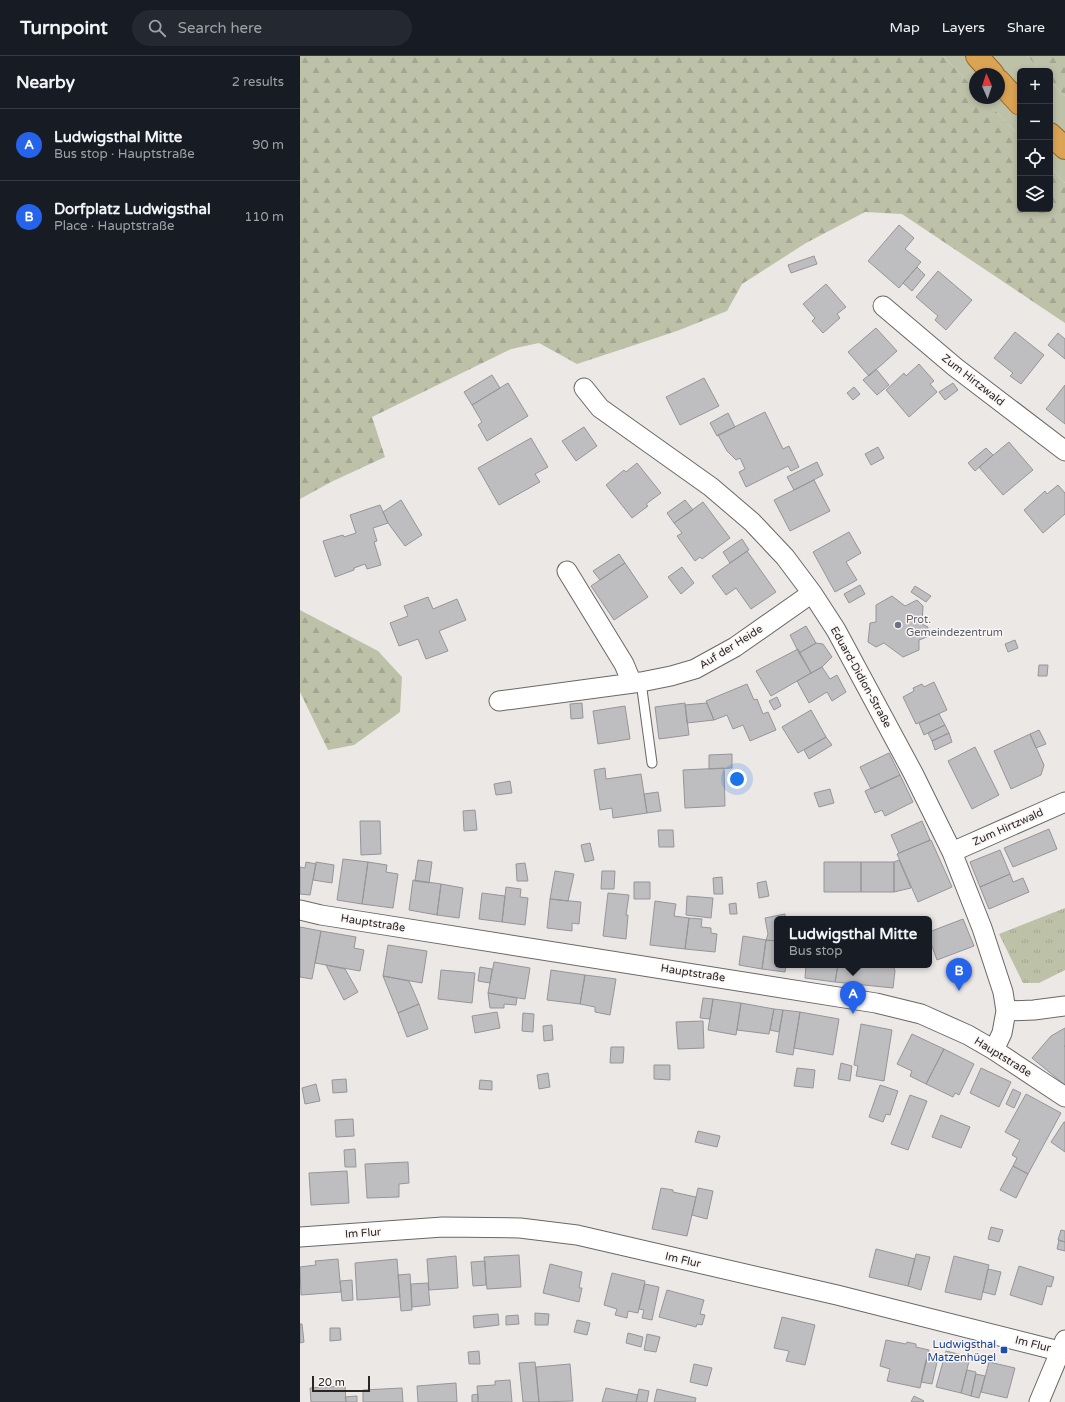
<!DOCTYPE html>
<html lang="en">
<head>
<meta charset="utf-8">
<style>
  :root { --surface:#171b24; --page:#242831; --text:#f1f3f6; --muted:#9ea1a6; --line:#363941; --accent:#2563eb }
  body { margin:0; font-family:"Varela Round",sans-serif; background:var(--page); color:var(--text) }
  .controls { position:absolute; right:12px; top:12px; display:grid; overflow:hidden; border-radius:6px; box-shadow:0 2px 6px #0003 }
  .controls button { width:36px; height:36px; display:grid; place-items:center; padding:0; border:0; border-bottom:1px solid var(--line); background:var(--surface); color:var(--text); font:20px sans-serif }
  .compass { position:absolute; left:669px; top:12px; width:36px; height:36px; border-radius:50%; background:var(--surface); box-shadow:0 2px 6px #0003; rotate:357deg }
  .scale { position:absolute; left:12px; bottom:10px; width:58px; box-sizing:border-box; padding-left:4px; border:2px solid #292726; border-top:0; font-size:11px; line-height:14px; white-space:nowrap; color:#292726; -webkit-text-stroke:3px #faf5f3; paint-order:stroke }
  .you { position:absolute; left:437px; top:723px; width:14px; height:14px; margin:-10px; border:3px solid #fff; border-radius:50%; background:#1a73e8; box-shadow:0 0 0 6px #1a73e833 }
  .badge { display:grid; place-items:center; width:26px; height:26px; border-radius:50%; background:var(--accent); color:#fff; font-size:13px; font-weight:700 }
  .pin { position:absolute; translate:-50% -33px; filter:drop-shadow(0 1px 2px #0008) }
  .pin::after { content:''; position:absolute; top:21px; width:14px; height:12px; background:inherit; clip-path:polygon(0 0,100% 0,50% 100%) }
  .popup { position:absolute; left:474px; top:860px; width:158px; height:52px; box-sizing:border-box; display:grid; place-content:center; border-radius:6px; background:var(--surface); filter:drop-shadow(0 1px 3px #0005); font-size:13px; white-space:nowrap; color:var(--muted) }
  .popup b { font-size:15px; color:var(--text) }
  .popup::after { content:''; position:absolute; left:50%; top:100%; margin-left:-8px; border:8px solid transparent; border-top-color:var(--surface) }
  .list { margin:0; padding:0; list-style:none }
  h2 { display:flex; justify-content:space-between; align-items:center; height:52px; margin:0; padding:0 16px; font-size:17px }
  h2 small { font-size:13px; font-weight:400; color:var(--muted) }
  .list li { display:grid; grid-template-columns:26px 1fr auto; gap:12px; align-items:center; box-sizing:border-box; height:72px; padding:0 16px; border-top:1px solid var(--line) }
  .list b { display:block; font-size:15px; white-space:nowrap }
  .list p { margin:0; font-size:13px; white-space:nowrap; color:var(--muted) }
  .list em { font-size:13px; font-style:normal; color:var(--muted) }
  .icon { flex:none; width:22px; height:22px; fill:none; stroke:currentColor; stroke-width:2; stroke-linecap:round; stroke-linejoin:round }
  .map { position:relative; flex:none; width:765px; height:1346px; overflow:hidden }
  header { display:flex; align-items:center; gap:24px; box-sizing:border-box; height:56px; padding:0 20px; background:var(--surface); border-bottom:1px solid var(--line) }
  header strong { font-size:19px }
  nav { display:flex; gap:22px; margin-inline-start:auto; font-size:14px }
  .search { width:280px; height:36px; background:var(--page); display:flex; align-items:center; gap:10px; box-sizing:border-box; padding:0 14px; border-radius:22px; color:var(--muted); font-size:15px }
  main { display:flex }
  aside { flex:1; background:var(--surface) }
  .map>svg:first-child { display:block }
</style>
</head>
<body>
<header>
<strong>Turnpoint</strong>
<div class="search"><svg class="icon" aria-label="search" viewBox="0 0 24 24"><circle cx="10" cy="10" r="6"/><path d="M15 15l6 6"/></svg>Search here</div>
<nav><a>Map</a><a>Layers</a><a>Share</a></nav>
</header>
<main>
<aside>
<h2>Nearby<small>2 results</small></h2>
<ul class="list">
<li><span class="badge">A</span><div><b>Ludwigsthal Mitte</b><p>Bus stop · Hauptstraße</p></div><em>90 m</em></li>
<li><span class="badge">B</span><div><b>Dorfplatz Ludwigsthal</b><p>Place · Hauptstraße</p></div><em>110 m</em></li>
</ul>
</aside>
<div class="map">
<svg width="765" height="1346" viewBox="0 0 765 1346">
  <defs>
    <pattern id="forest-firs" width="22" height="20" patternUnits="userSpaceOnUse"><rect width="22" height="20" fill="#bdc1a8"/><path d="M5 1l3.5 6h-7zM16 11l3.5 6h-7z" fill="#a2a690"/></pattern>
    <pattern id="park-tufts" width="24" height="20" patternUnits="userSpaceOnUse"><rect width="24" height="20" fill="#bdc1a8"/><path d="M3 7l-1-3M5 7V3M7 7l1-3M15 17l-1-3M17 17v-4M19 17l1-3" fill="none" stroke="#a2a690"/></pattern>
  </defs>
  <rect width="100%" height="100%" fill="#ece8e6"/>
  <path fill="#bdc1a8" d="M643,0H727L741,15H720V80L683,42H699V18H675V33Z
    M750,25L765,40V127L750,111Z"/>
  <path fill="url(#forest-firs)" d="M0,0H643L675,33V42H683L720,80V153H750V111L765,127V267L602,158L565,156L506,187L442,228L427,255L377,275L277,308L239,287L211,293L72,361L85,401L31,426L0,443Z
    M727,0H765V40L750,25V15H741Z
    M0,554L78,595L102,621L100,656L54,689L28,694L0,636Z"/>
  <path fill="url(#park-tufts)" d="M765,852V914L739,927H723L699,878Z"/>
  <path fill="#bebdc0" stroke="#969599" d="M599,169L614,182L605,193L621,206L599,232L568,205Z
    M514,200L517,208L491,217L488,209Z
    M617,211L625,219L612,235L603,227Z
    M638,215L672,244L646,274L635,264L638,260L616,241Z
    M526,228L546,251L537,258L540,262L523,277L512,265L515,262L503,248Z
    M576,272L597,295L569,320L548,296Z
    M715,276L744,299L721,328L710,320L713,317L694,302Z
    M758,277L765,283V303L748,289Z
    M619,308L634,325L630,328L637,336L609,361L586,334L604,317L606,320Z
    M576,313L589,329L577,339L563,324Z
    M192,319L200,332L172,349L164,336Z
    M404,322L419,350L380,369L366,341Z
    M208,327L228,360L187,385L178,369L182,366L172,349Z
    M653,327L658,334L645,344L639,336Z
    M765,329V368L746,353Z
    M554,331L560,338L553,344L547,337Z
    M465,356L483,393L489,390L499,411L491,415L488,410L446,431L439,416L445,413L440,402L436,404L427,395L418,379Z
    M428,357L435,371L417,380L410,367Z
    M284,371L297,390L276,405L262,385Z
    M231,382L248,411L235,418L240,426L199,449L178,412Z
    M709,386L733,414L703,439L679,411Z
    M578,391L584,402L571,409L565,398Z
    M686,392L693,399L675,415L668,407Z
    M517,406L523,419L494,434L487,421Z
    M337,407L361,437L346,448L348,450L332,462L306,429L324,414L326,416Z
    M514,424L530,455L490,475L474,444Z
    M758,429L765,437V458L743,477L724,454L745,435L747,438Z
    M101,444L122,479L105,490L88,467L83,456Z
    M385,444L393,454L374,467L367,457Z
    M403,446L430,482L402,503L400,501L395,505L377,480L382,477L374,467Z
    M80,449L88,467L73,472L77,485L74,486L81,509L67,513L65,508L54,512V514L35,521L23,485L43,479L44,481L56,477L50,459Z
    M549,476L561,497L546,506L557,524L535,536L513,496Z
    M442,483L449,494L430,507L423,496Z
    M447,495L476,536L451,553L436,532L426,539L412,520Z
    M319,498L325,507L300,524L293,515Z
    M325,507L348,541L314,564L291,530Z
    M382,511L394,527L381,538L368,521Z
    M560,529L565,538L549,547L544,538Z
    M615,530L631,540L626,546L611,536Z
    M592,540L605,550L617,544L623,550L622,568L628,571L627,581L619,584V594L603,601L584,587L576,591L568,586L570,567L576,566V549Z
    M128,541L133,553L157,543L166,564L139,575L148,595L126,603L118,583L99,590L90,567L108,560L104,550Z
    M506,570L516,587L499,597L490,579Z
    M715,584L718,592L708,596L705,588Z
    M516,587L523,588L532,601L522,611L511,617L499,597Z
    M498,593L511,617L471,640L456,615Z
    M739,609H748L747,620H738Z
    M522,611L530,623L537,619L546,636L532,645L527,636L509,647L497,625Z
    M634,626L647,654L616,668L603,641L614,635L613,632L622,628L624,631Z
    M447,628L454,644L457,643L463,658L468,656L476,674L450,685L443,669L433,673L427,659L414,664L406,645Z
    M477,641L481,650L474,654L469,645Z
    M282,647L283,662L271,663L270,648Z
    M385,647L389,679L359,683L355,651Z
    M407,647L414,664L387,667L385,649Z
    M325,650L330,683L298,688L293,655Z
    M511,654L526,681L498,697L482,671Z
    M639,658L645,669L624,679L619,667Z
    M645,669L649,677L632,685L628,677Z
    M739,674L746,688L736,692L730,678Z
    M649,677L652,686L635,694L632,685Z
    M730,678L744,709L741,719L711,733L694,695Z
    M526,681L532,689L509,703L504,694Z
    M675,691L699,739L672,753L648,705Z
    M589,697L600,719L571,733L560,711Z
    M432,698V712L409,713V699Z
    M305,712L306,723L341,718L347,757L313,762L312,752L300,754L294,714Z
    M424,712L425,750L385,752L383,714Z
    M600,719L613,746L585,760L582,754L575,757L565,735Z
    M210,725L212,737L196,739L194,728Z
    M530,733L534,747L519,751L514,737Z
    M358,736L361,755L347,757L344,738Z
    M175,754L177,774L164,775L163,755Z
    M60,765H80L81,798L61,799Z
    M622,765L630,784L599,797L591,779Z
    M749,773L757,793L713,811L704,792Z
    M358,774H373L374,791H359Z
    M631,784L652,831L618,846L597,798Z
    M290,787L294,804L285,806L281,789Z
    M700,794L710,818L680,831L670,806Z
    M43,803L68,806L62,848L37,844Z
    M118,804L132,806L129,827L115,825Z
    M599,804L611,832L594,836V806Z
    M6,806L16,808L10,839L0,838V811L5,812Z
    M16,806L34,809L32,827L13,824Z
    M68,806L87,809L86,816L98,818L93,852L62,848Z
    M524,806H561V836H524Z
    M561,806H594V836H561Z
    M225,807L228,825H217L216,808Z
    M255,815L274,818L268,845L250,843Z
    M302,815H315L314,833H301Z
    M710,818L713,826L723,822L729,836L689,853L680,831Z
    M422,821L423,838H414L413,822Z
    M113,824L141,828L137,859L109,854Z
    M466,825L469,840L459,842L457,827Z
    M334,826H350V843H334Z
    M141,828L163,832L159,862L137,859Z
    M206,831L221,833L220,841L228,842L225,869L202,866Z
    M182,837L205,840L202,866L179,863Z
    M308,837L329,839L326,859H328L326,883L303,880Z
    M387,840L413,842L411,862L386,859Z
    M250,843L281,846L279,868L272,867V875L247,872Z
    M355,845L376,848L374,860L389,862L385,893L350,889Z
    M436,847L437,858H430L429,848Z
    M485,858V863H477V885L466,884L468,878L465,862Z
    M389,862L402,863L401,871L411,872V877L417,878L415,896L385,893Z
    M663,863L674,890L637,904L629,882V876Z
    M0,871L21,875L12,923L0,921Z
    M21,875L56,881L54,892L64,894L60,915L15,907Z
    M443,880L466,884L462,913L439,909Z
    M466,884L477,885V909H486L485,916L462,913Z
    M88,889L127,895L122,927L83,920Z
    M194,906L230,912L225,943L188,937Z
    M26,909L45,913L58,936L44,944Z
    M506,909H538L535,926L505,922Z
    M538,909H593L595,915L593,932L535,926Z
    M180,911L192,913L190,927L178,925Z
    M141,914L175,917L172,947L138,943Z
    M251,914L285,919L280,948L247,944Z
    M285,919L316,923L310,959L295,956V951L280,948Z
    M83,920L109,925L119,948L98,957Z
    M188,937L217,942L216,949L204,948V952H190Z
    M403,942L413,943L410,963L400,962Z
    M413,943L441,947L436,979L408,974Z
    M441,947L474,953L469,978L437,974Z
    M119,948L128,973L107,981L98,957Z
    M474,953L483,954L479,976L470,974Z
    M483,954L500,956L493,999L476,996Z
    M197,956L200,972L175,977L172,960Z
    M500,956L539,963L533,999L494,992Z
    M223,957L234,958L233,976L222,975Z
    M403,965L404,992L378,993L376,966Z
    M561,968L592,974L584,1025L556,1020L558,1010L554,1009Z
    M252,969L253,984L244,985L243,970Z
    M765,972V990H764L765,991V1029L732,1002L751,980Z
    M612,978L644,993L626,1028L610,1020L612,1015L597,1008Z
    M311,991H324L323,1007H310Z
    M644,993L674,1008L659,1039L655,1037L653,1041L626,1028Z
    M541,1007L552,1010L550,1025L538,1023Z
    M354,1009H370V1024L354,1023Z
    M497,1012L515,1014L513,1032L494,1030Z
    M681,1012L711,1026L699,1051L670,1037Z
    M248,1017L250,1031L239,1033L237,1019Z
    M46,1023L47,1036L33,1037L32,1024Z
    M180,1024L192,1025V1034L179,1033Z
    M16,1028L20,1045L5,1048L2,1032Z
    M580,1029L598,1035L590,1059L586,1058L583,1066L569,1061Z
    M713,1033L721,1037L714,1052L706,1048Z
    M726,1038L761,1057L728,1118L713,1110L717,1102L712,1099L720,1084L705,1076Z
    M610,1039L627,1045L608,1094L591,1088Z
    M641,1059L670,1071L661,1092L632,1081Z
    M53,1063L54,1080L36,1081L35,1064Z
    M764,1066H765V1096L751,1086Z
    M398,1075L420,1080L417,1091L395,1086Z
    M55,1093L56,1111H45L44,1094Z
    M108,1106L109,1127L99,1128V1141L67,1142L65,1108Z
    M713,1110L728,1118L716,1142L700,1134Z
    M47,1115L49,1147L11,1149L9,1117Z
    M361,1132L373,1134V1136L396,1141L387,1180L352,1173Z
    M398,1132L413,1135L407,1163L392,1159Z
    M691,1171L703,1174L699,1186L688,1183Z
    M761,1174L765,1175V1186L758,1184Z
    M759,1184L765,1186V1195L757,1193Z
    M576,1193L615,1203L608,1230L569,1221Z
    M616,1198L630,1201L621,1234L608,1230Z
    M219,1199L221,1231L187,1233L184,1201Z
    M156,1200L158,1232L129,1234L127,1203Z
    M654,1200L689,1209L681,1244L645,1236Z
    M38,1203L41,1236L1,1239L0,1211L16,1209L15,1205Z
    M97,1203L100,1241L57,1244L55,1207Z
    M185,1205L186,1229L173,1230L171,1206Z
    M250,1208L282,1216L279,1232H282L279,1246L243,1237Z
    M719,1210L754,1221L751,1231L747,1230L742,1249L710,1239Z
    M688,1213L701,1216L695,1239L683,1236Z
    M312,1217L345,1225L338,1257L328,1255L327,1262L315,1259L317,1253L304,1249Z
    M110,1218L112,1254L101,1255L98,1219Z
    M52,1224L53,1244L42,1245L40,1225Z
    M128,1227L130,1249L112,1251L111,1228Z
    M345,1228L359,1231L352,1264L342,1262L344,1254L339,1253Z
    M367,1234L404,1244L400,1258L405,1259L402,1269L397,1268L396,1271L359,1261Z
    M235,1257L249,1258L248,1269H235Z
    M198,1258L199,1269L174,1272L173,1260Z
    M218,1259L219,1268L206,1269V1260Z
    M482,1261L515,1269L505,1309L486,1305L489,1295L474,1292Z
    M277,1264L290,1267L287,1279L274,1276Z
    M0,1268H2L4,1286L0,1287Z
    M30,1272H40L41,1284L30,1285Z
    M328,1277L343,1281L341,1291L326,1287Z
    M347,1278L360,1281L356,1296L344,1294Z
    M586,1284L606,1288L607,1286L616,1288V1291L629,1294L620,1332L587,1325L590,1313L580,1310Z
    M179,1295L180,1308H169L168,1296Z
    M646,1295L670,1301L661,1337L636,1331Z
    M626,1304L637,1306L632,1328L621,1326Z
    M235,1306L239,1346H223L219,1307Z
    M689,1306L715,1312L707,1342L681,1336Z
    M270,1308L273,1345L239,1346L236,1311Z
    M394,1308L412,1312L407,1330L390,1326Z
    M667,1314L676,1316L671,1340L661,1337Z
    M676,1318L685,1320L679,1342L671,1340Z
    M210,1324L212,1346H178L177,1330L195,1329V1325Z
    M156,1327L157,1346H118L117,1330Z
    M45,1330L46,1346H11L10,1332Z
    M102,1332L103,1346H63V1334Z
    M306,1332L338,1339L336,1346H302Z
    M339,1333L349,1335L347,1346H336Z
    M357,1333L396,1342L395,1346H354Z
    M178,1338V1346H172V1339Z
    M57,1340V1346H46L45,1341Z
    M614,1340L624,1345L623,1346H611Z"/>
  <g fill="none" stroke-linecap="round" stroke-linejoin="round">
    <g stroke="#6a6765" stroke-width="11">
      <path id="service" d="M341,626L352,707"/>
    </g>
    <g stroke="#6a6765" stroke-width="21">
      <path id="minor" d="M583,250L655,311L765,395
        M284,332L300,352L411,431L452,466L485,501L512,537L536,574L613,717L652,796L682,872L703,936L706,955L702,977L694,994
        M267,515L324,608L332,627
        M199,645L341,626L371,620L395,613L435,591L512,537
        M652,796L765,746
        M0,854L21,859L576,947L621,958L668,979L694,994L765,1041
        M706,955L734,954L765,950
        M0,1181L143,1171L220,1172L277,1179L537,1239L759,1295
        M739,1346L765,1284"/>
    </g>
    <g stroke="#976a28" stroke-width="24">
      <path id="trunk" d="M677,0L693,18
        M699,25L720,48
        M750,78L765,92"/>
    </g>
    <use href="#service" stroke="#fff" stroke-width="9"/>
    <use href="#minor" stroke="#fff" stroke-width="19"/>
    <use href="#trunk" stroke="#dba454" stroke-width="22"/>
  </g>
  <circle fill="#6b7280" stroke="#faf5f3" stroke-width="1.5" cx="598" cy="569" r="4"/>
  <rect fill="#1a4fb4" stroke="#faf5f3" stroke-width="1.5" x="700" y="1290" width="8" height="8" rx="2"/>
  <g text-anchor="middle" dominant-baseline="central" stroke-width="3" stroke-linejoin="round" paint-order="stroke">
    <g font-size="11" fill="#292726" stroke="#faf5f3">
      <text transform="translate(673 324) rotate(38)">Zum Hirtzwald</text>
      <text transform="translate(431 591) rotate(-32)">Auf der Heide</text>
      <text transform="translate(561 621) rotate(61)">Eduard-Didion-Straße</text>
      <text transform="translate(708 771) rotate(-24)">Zum Hirtzwald</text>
      <text transform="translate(73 867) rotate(9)">Hauptstraße</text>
      <text transform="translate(393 917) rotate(9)">Hauptstraße</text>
      <text transform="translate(703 1001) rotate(32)">Hauptstraße</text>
      <text transform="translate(63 1177) rotate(-4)">Im Flur</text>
      <text transform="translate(383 1204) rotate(13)">Im Flur</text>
      <text transform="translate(733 1288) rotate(14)">Im Flur</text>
    </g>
    <g font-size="11" fill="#5b616d" stroke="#faf5f3" text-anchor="start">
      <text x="606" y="563">Prot.<tspan x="606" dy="13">Gemeindezentrum</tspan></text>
    </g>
    <g font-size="11" fill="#164399" stroke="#faf5f3" text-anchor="end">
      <text x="696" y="1288">Ludwigsthal<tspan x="696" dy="13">Matzenhügel</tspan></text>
    </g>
  </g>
</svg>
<div class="controls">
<button>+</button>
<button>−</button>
<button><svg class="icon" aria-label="locate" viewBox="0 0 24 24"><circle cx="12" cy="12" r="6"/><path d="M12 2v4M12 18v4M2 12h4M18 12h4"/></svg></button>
<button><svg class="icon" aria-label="layers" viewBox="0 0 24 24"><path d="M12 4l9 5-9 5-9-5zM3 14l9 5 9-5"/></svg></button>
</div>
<svg class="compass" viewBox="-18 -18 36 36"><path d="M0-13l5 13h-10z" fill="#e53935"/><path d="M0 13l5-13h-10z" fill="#9ea1a6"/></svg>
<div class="scale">20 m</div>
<div class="you"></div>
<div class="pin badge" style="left:553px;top:958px">A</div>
<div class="popup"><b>Ludwigsthal Mitte</b>Bus stop</div>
<div class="pin badge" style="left:659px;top:935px">B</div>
</div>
</main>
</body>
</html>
